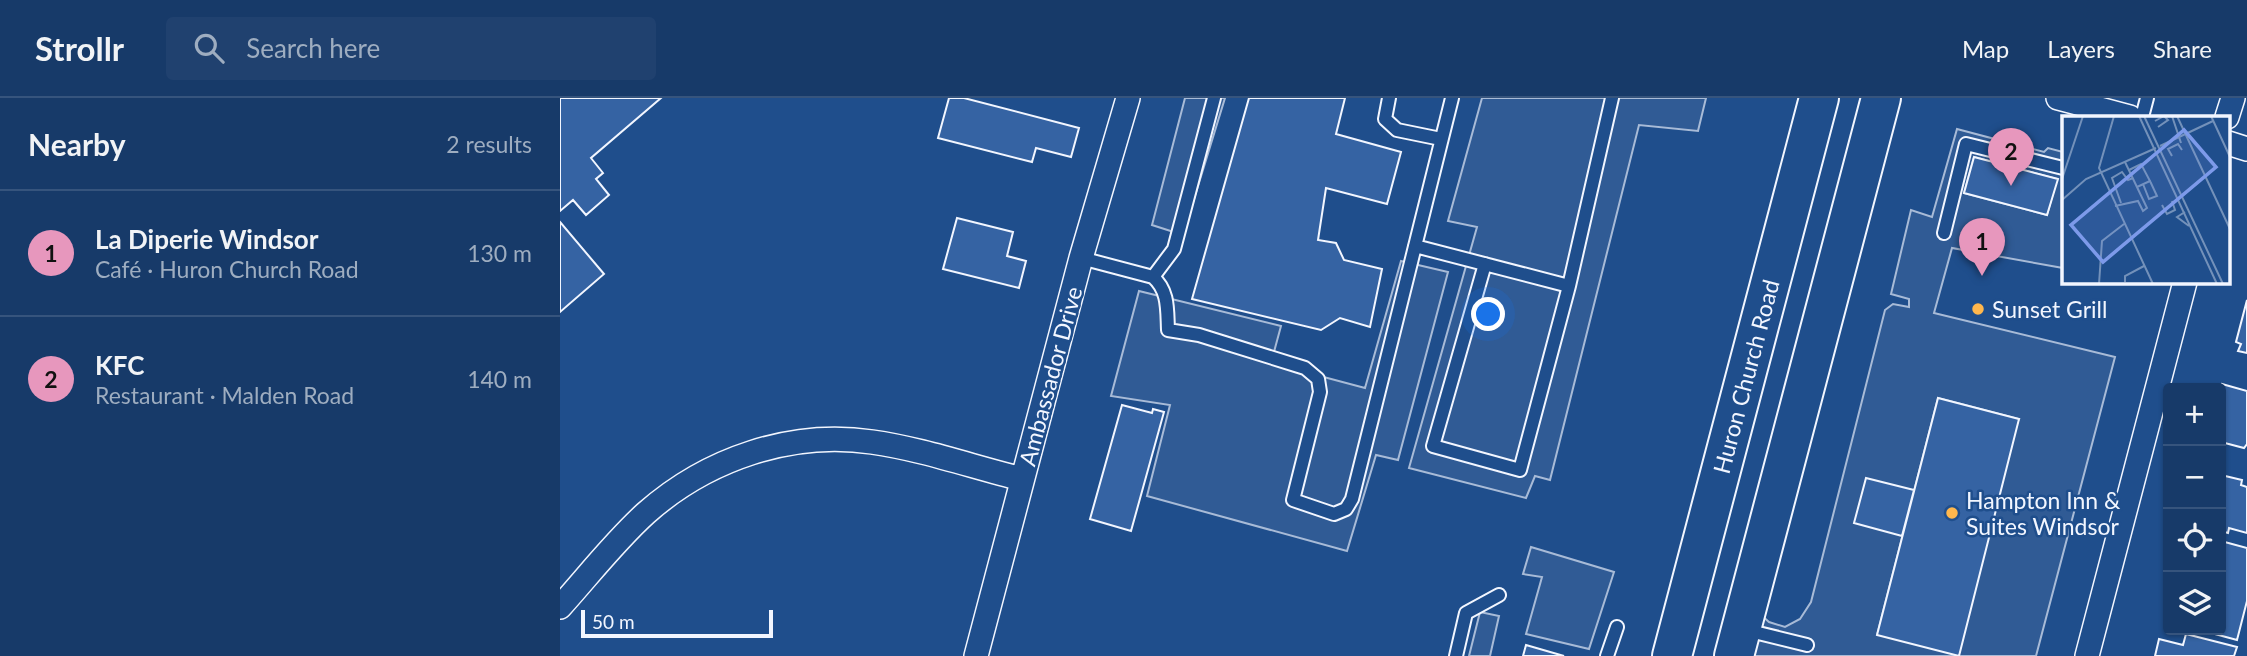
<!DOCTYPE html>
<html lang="en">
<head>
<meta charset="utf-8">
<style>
  :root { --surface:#173a69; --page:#20416f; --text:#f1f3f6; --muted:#9eadc0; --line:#36547d; --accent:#e797bd }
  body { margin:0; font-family:Lato,sans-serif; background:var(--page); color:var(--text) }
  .controls { position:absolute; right:21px; bottom:21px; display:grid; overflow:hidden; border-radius:7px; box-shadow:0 2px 5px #0004 }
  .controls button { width:63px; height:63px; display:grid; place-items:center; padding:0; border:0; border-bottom:2px solid var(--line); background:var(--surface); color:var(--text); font:35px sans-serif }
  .scale { position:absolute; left:21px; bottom:18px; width:192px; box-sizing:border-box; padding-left:7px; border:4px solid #f2f6ff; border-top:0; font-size:19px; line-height:24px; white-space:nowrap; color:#f2f6ff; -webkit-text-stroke:5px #1f4e8c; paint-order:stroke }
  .you { position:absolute; left:929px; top:217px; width:24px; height:24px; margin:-18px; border:5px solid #fff; border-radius:50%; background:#1a73e8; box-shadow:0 0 0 10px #1a73e833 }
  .badge { display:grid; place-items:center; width:46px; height:46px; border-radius:50%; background:var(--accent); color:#111; font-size:23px; font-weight:700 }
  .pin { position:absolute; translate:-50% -58px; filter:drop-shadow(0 2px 4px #0008) }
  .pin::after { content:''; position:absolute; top:37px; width:24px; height:21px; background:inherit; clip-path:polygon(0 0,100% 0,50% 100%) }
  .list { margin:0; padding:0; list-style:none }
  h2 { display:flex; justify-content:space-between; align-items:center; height:91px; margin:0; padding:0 28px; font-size:30px }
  h2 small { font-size:23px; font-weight:400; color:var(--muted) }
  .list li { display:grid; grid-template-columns:46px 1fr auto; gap:21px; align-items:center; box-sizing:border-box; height:126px; padding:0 28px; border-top:2px solid var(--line) }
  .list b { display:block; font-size:26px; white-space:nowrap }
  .list p { margin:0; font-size:23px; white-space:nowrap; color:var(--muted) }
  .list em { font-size:23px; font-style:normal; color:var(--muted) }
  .icon { flex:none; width:38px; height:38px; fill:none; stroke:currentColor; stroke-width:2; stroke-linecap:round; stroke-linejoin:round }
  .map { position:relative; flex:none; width:1687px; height:558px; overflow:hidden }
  header { display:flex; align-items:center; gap:42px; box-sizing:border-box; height:98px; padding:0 35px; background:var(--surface); border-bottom:2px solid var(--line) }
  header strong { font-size:33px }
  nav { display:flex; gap:38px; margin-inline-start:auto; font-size:24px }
  .search { width:490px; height:63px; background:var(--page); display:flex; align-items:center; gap:18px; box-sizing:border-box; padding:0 24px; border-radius:7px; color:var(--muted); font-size:26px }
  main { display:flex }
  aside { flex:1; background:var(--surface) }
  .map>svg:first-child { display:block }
</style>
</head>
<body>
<header>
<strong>Strollr</strong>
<div class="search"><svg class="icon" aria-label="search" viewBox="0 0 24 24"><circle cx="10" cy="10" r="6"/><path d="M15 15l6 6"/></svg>Search here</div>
<nav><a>Map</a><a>Layers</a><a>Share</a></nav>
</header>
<main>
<aside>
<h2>Nearby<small>2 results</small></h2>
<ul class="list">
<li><span class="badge">1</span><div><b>La Diperie Windsor</b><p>Café · Huron Church Road</p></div><em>130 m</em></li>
<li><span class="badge">2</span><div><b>KFC</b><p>Restaurant · Malden Road</p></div><em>140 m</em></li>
</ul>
</aside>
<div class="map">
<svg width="1687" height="558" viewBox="0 0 1687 558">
  <rect width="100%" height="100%" fill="#1f4e8c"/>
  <path fill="#305b95" stroke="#a8bbd7" stroke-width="2" fill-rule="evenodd" d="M625,0H665L623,137L592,127Z
    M922,0H1146L1138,33L1079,27L990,382L975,378L966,400L849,370L917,129L888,123Z
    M1397,31L1484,54L1488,50L1503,54V170L1392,150L1374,215L1555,259L1476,558H1189L1200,516L1209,524L1225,529L1240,521L1251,504L1325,212L1333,206L1349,209V201L1331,196L1351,112L1372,119ZM1414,59L1497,81L1487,117L1404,95ZM1378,300L1459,321L1317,537Z
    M841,163L888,174L838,362L816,357L787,453L587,398L610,307L551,298L579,193L721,228L711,265L805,290Z
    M971,449L1054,474L1029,551L966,536L982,479L963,476Z
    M920,514L939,518L930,558H909Z"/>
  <path fill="#3563a3" stroke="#f2f6ff" stroke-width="2" d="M0,0H101L31,60L43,75L36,81L49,97L26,117L13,102L0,113Z
    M389,0H404L519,30L511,59L476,50L472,64L378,40Z
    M689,0H785L776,36L841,54L827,106L766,90L758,142L776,145L784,162L822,171L810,229L780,220L761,232L632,201Z
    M1414,59L1498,81L1487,117L1404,95Z
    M397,120L453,134L447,158L466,163L459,190L383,171Z
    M0,124L44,176L0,214Z
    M1687,202V255L1678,253L1681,246L1676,244Z
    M1662,286L1687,293V346L1684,350L1661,344Z
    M1378,300L1459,321L1399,558L1317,537Z
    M562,307L592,315L593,311L604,314L571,433L530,421Z
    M1661,377L1682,382L1681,387L1687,389V435L1669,430L1668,435L1661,433Z
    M1306,380L1354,392L1342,438L1294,425Z
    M1661,443L1687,450V503L1677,542L1640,532H1661Z
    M1626,536L1677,549L1674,558H1595L1599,541L1623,547Z
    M966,547L1004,558H963Z"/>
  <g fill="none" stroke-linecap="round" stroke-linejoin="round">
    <g stroke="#f2f6ff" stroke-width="16">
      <path id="lane" d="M829,0L825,21L837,32L881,41
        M1582,19L1587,0
        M1384,135L1406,46L1503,70
        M855,148L1009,188L1052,0
        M521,160L593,179C609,193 607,212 608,232L639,237L745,270L758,281L760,294L733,402L774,416L786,411L792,401L892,0
        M925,166L873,348L960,372L1009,188
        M593,179L614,151L654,0
        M1186,532L1247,547
        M896,558L906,515L939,497
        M1047,558L1057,529"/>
    </g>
    <g stroke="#f2f6ff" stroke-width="26">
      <path id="street" d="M1498,0L1570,19
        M1667,19L1673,0
        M1668,45L1687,51
        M0,509C28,478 55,443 86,415C147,361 231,332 312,344C362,351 413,369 462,381
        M416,558L521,160L568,0
        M1527,558L1625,184"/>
    </g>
    <g stroke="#f2f6ff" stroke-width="42">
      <g id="highway">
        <path id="s1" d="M1112,558L1259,0"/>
        <path d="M1174,558L1321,0"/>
      </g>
    </g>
    <use href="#lane" stroke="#1f4e8c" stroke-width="12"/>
    <use href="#street" stroke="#1f4e8c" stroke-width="23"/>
    <use href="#highway" stroke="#1f4e8c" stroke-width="38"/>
  </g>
  <g fill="#ffb74d" stroke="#1f4e8c" stroke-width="2.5">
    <circle cx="1418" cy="211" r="7"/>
    <circle cx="1392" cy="415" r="7"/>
  </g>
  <g text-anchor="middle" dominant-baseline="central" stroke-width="5" stroke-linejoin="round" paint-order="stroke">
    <g font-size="23" fill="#f2f6ff" stroke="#1f4e8c" text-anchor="start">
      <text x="1432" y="211">Sunset Grill</text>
      <text x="1406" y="402">Hampton Inn &amp;<tspan x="1406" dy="26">Suites Windsor</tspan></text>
    </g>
    <g font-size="23" fill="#f2f6ff" stroke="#1f4e8c">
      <text transform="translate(490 278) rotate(-75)">Ambassador Drive</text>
      <text stroke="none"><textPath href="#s1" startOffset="289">Huron Church Road</textPath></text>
    </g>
  </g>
  <g transform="translate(1502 18)">
    <rect width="168" height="168" fill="#1f4e8c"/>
    <path fill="none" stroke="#7391ba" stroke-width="2" d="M52,0L37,52L91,168M77,0L155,168M82,0L161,168M110,0L119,27M115,0L168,113M149,0L168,41M93,5L102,0L106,4L96,11M98,30L151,5M110,40L106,33L116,28L120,34M67,54L79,48L88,65L75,71M0,63L21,0M81,68L87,83L95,80L88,65M0,84L24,63L94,32M59,87L50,62L60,56L66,64L71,62M100,89L105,98L113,94L110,85M53,90L76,85L81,95L85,92L63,46M123,96L115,101L127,110M63,166V160L82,150M37,168L40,125L62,108"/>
    <path fill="#7d9aea" fill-opacity="0.15" stroke="#7d9aea" stroke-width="3.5" d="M122,14L154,51L41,146L9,109Z"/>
    <rect width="168" height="168" fill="none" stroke="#f2f6ff" stroke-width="3.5"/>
  </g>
</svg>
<div class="controls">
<button>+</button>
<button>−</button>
<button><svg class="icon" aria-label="locate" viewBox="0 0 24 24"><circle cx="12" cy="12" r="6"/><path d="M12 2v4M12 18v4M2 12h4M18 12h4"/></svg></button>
<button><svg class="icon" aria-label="layers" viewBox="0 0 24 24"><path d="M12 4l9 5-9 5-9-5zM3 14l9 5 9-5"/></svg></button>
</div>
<div class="scale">50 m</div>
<div class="you"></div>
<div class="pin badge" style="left:1422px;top:178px">1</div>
<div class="pin badge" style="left:1451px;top:88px">2</div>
</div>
</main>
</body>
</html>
